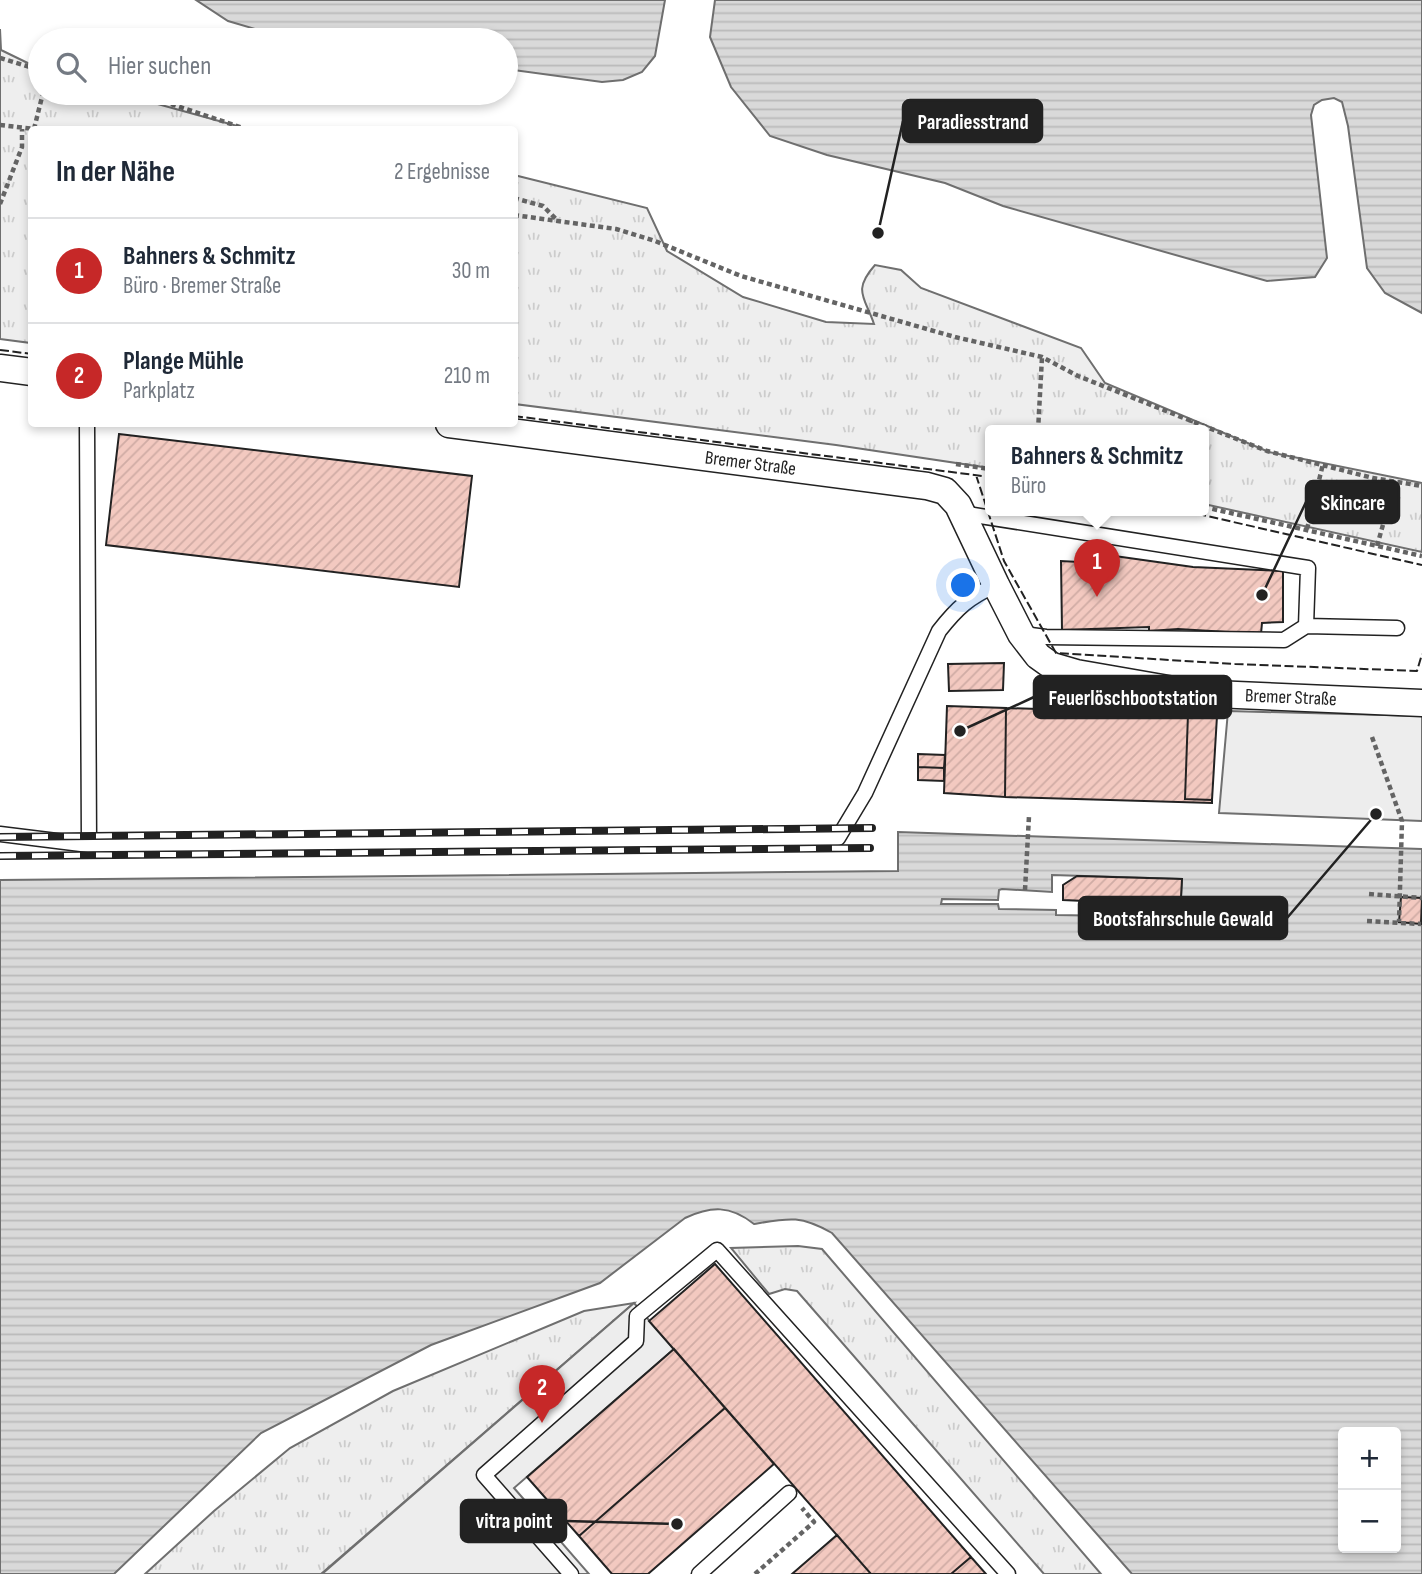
<!DOCTYPE html>
<html lang="de">
<head>
<meta charset="utf-8">
<style>
  :root { --surface:#fff; --page:#f2f2f3; --text:#1f2937; --muted:#747a83; --line:#e0e1e3; --accent:#c62828 }
  body { margin:0; font-family:"Sofia Sans Condensed",sans-serif; background:var(--page); color:var(--text) }
  .controls { position:absolute; right:21px; bottom:21px; display:grid; overflow:hidden; border-radius:7px; box-shadow:0 4px 10px #0003 }
  .controls button { width:63px; height:63px; display:grid; place-items:center; padding:0; border:0; border-bottom:2px solid var(--line); background:var(--surface); color:var(--text); font:35px sans-serif }
  .you { position:absolute; left:964px; top:586px; width:24px; height:24px; margin:-18px; border:5px solid #fff; border-radius:50%; background:#1a73e8; box-shadow:0 0 0 10px #1a73e833 }
  .badge { display:grid; place-items:center; width:46px; height:46px; border-radius:50%; background:var(--accent); color:#fff; font-size:23px; font-weight:700 }
  .pin { position:absolute; translate:-50% -58px; filter:drop-shadow(0 2px 4px #0008) }
  .pin::after { content:''; position:absolute; top:37px; width:24px; height:21px; background:inherit; clip-path:polygon(0 0,100% 0,50% 100%) }
  .popup { position:absolute; left:985px; top:425px; width:224px; height:91px; box-sizing:border-box; display:grid; place-content:center; border-radius:7px; background:var(--surface); filter:drop-shadow(0 2px 5px #0005); font-size:23px; white-space:nowrap; color:var(--muted) }
  .popup b { font-size:26px; color:var(--text) }
  .popup::after { content:''; position:absolute; left:50%; top:100%; margin-left:-14px; border:14px solid transparent; border-top-color:var(--surface) }
  .list { margin:0; padding:0; list-style:none }
  h2 { display:flex; justify-content:space-between; align-items:center; height:91px; margin:0; padding:0 28px; font-size:30px }
  h2 small { font-size:23px; font-weight:400; color:var(--muted) }
  .list li { display:grid; grid-template-columns:46px 1fr auto; gap:21px; align-items:center; box-sizing:border-box; height:105px; padding:0 28px; border-top:2px solid var(--line) }
  .list b { display:block; font-size:26px; white-space:nowrap }
  .list p { margin:0; font-size:23px; white-space:nowrap; color:var(--muted) }
  .list em { font-size:23px; font-style:normal; color:var(--muted) }
  .icon { flex:none; width:38px; height:38px; fill:none; stroke:currentColor; stroke-width:2; stroke-linecap:round; stroke-linejoin:round }
  .map { position:relative; flex:none; width:1422px; height:1574px; overflow:hidden }
  .search { position:absolute; background:var(--surface); box-shadow:0 4px 10px #0003; left:28px; top:28px; width:490px; height:77px; display:flex; align-items:center; gap:18px; box-sizing:border-box; padding:0 24px; border-radius:38px; color:var(--muted); font-size:26px }
  .panel { position:absolute; background:var(--surface); box-shadow:0 4px 10px #0003; left:28px; top:126px; width:490px; height:301px; border-radius:7px }
  .map>svg:first-child { display:block }
</style>
</head>
<body>
<div class="map">
<svg width="1422" height="1574" viewBox="0 0 1422 1574">
  <defs>
    <pattern id="grass-tufts" width="24" height="20" patternUnits="userSpaceOnUse" patternTransform="scale(1.75)"><rect width="24" height="20" fill="#eee"/><path d="M3 7l-1-3M5 7V3M7 7l1-3M15 17l-1-3M17 17v-4M19 17l1-3" fill="none" stroke="#ccc"/></pattern>
    <pattern id="water-rules" width="6" height="5" patternUnits="userSpaceOnUse" patternTransform="scale(1.75)"><rect width="6" height="5" fill="#d9d9d9"/><path d="M0 2.5h6" fill="none" stroke="#bababa"/></pattern>
    <pattern id="building-hatch" width="6" height="6" patternUnits="userSpaceOnUse" patternTransform="scale(1.75)"><rect width="6" height="6" fill="#f3c9c0"/><path d="M-1 1l2-2M0 6l6-6M5 7l2-2" fill="none" stroke="#d0aca5"/></pattern>
  </defs>
  <rect width="100%" height="100%" fill="#fff"/>
  <path fill="url(#grass-tufts)" stroke="#6f6f6f" stroke-width="2" d="M0,29L1,50L40,69V93H99L136,98L248,129L32,130L31,343L0,339Z
    M514,175L647,208L667,251L743,297L826,322L874,324C865,297 852,291 875,265L901,270L921,288L1081,348L1105,383L1269,452L1422,483V552L1204,504V431H990V468L836,445L515,404Z
    M798,1246L822,1249L1101,1574H1044L797,1291L785,1289L769,1294L731,1248Z
    M634,1303L321,1574H145L214,1511L290,1448L393,1391L584,1311Z"/>
  <path fill="#ededed" stroke="#6f6f6f" stroke-width="2" d="M1228,711L1422,716V821L1219,813Z
    M634,1303L674,1349L514,1488L589,1574H322Z"/>
  <path fill="url(#water-rules)" stroke="#6f6f6f" stroke-width="2" fill-rule="evenodd" d="M196,0H665L655,56L642,72L623,80L602,82L506,69V40H292L228,21Z
    M715,0H1422V313L1385,293L1367,268L1348,126L1342,102L1334,98L1322,100L1314,105L1311,115L1327,258L1315,277L1267,281L1003,206L945,183L827,155L770,136L731,87L710,37Z
    M898,832L1422,849V1574H1132L832,1233C800,1215 789,1218 754,1224C730,1205 711,1206 685,1218L600,1283L431,1345L261,1433L114,1574H0V880L898,871ZM1343,1432H1396V1548H1343Z"/>
  <path fill="#fff" stroke="#6f6f6f" stroke-width="2" d="M1052,875L1182,879L1180,917L1056,915V910L999,909L998,904H941L942,899L998,900L999,890L1002,889L1052,892Z"/>
  <path fill="url(#building-hatch)" stroke="#222" stroke-width="2" d="M119,434L472,476L459,587L106,545Z
    M1079,551L1193,567L1283,571V622L1262,623L1261,634L1178,629L1149,631V627L1062,630L1061,561L1079,562Z
    M1004,663L1003,690L949,691L948,664Z
    M947,706L1006,708L1005,797L944,793Z
    M1006,708L1188,714L1185,799L1212,800V803L1005,797Z
    M1188,714L1217,716L1212,800L1185,799Z
    M918,754L945,755L944,768L918,767Z
    M918,767L944,768V781L918,780Z
    M1077,876L1182,879L1180,915L1129,914L1130,903L1063,900V885Z
    M1401,897L1422,898L1421,924L1399,922Z
    M715,1264L971,1557L951,1574H871L649,1321Z
    M674,1349L725,1408L579,1536L527,1477Z
    M725,1408L774,1464L648,1574H612L579,1536Z
    M837,1535L871,1574H792Z
    M971,1557L986,1574H951Z"/>
  <g fill="none" stroke-linecap="round" stroke-linejoin="round">
    <g stroke="#222" stroke-width="17">
      <path id="lane" d="M961,513L1308,568L1306,626
        M1023,634L1046,637L1284,640L1306,626L1397,628
        M0,834L89,845L87,424
        M89,845L838,838L865,793L939,631C957,608 969,597 996,585
        M571,1574L484,1475L636,1341L637,1316L717,1250L1008,1574
        M699,1574L789,1493"/>
    </g>
    <g stroke="#222" stroke-width="29">
      <g id="street">
        <path d="M0,368L32,372"/>
        <path id="s1" d="M449,424L927,486L945,491L958,505L996,585L1021,634L1038,656L1052,666L1076,673L1191,693L1422,703"/>
      </g>
    </g>
    <path stroke="#646464" stroke-width="4.5" stroke-dasharray="5 3.5" stroke-linecap="butt" d="M0,58L40,70
      M130,93L168,103L249,130
      M0,125L35,129
      M34,129L43,93
      M514,198L543,206L556,219
      M0,204L22,147V129
      M514,215L616,229L655,241L741,276L955,337L1042,357L1078,376L1267,451L1373,478L1422,486
      M1038,431L1042,357
      M1188,431L1191,420
      M956,464L990,469
      M1204,507L1422,556
      M1307,529L1323,464
      M1377,546L1395,482
      M1372,737L1402,821L1399,922
      M1025,890L1029,816
      M1369,894L1422,898
      M1367,921L1421,924
      M755,1574L814,1522L802,1508"/>
    <use href="#lane" stroke="#fff" stroke-width="14"/>
    <use href="#street" stroke="#fff" stroke-width="26"/>
    <g stroke="#222" stroke-width="8">
      <path id="rail" d="M0,837L872,828
        M0,856L870,848"/>
    </g>
    <use href="#rail" stroke="#fff" stroke-width="5" stroke-dasharray="16" stroke-linecap="butt"/>
    <path stroke="#222" stroke-width="2" stroke-dasharray="9 3.5" stroke-linecap="butt" d="M0,350L32,354
      M514,416L990,477
      M976,475L1004,561L1056,653L1235,664L1417,671L1422,654
      M1185,511L1422,565"/>
  </g>
  <g text-anchor="middle" dominant-baseline="central" stroke-width="5" stroke-linejoin="round" paint-order="stroke">
    <g font-size="19" fill="#222" stroke="#fff">
      <text stroke="none"><textPath href="#s1" startOffset="304">Bremer Straße</textPath></text>
      <text stroke="none"><textPath href="#s1" startOffset="950">Bremer Straße</textPath></text>
    </g>
  </g>
  <path fill="none" stroke="#222" stroke-width="2.5" d="M878 233L903 121M1262 595L1306 502M960 731L1034 697M1376 814L1287 918M677 1524L566 1521"/>
  <g fill="#222" stroke="#fff" stroke-width="2.5">
    <circle cx="878" cy="233" r="7"/>
    <circle cx="1262" cy="595" r="7"/>
    <circle cx="960" cy="731" r="7"/>
    <circle cx="1376" cy="814" r="7"/>
    <circle cx="677" cy="1524" r="7"/>
  </g>
  <g fill="#222" stroke="#222" stroke-width="2.5">
    <rect x="903" y="100" width="139" height="42" rx="7"/>
    <rect x="1306" y="481" width="93" height="42" rx="7"/>
    <rect x="1034" y="676" width="197" height="42" rx="7"/>
    <rect x="1079" y="897" width="208" height="42" rx="7"/>
    <rect x="461" y="1500" width="105" height="42" rx="7"/>
  </g>
  <g font-size="21" text-anchor="middle" font-weight="bold" fill="#fff">
    <text x="973" y="129">Paradiesstrand</text>
    <text x="1353" y="510">Skincare</text>
    <text x="1133" y="705">Feuerlöschbootstation</text>
    <text x="1183" y="926">Bootsfahrschule Gewald</text>
    <text x="514" y="1528">vitra point</text>
  </g>
</svg>
<div class="controls">
<button>+</button>
<button>−</button>
</div>
<div class="you"></div>
<div class="pin badge" style="left:1097px;top:597px">1</div>
<div class="popup"><b>Bahners &amp; Schmitz</b>Büro</div>
<div class="pin badge" style="left:542px;top:1423px">2</div>
<div class="search"><svg class="icon" aria-label="search" viewBox="0 0 24 24"><circle cx="10" cy="10" r="6"/><path d="M15 15l6 6"/></svg>Hier suchen</div>
<section class="panel">
<h2>In der Nähe<small>2 Ergebnisse</small></h2>
<ul class="list">
<li><span class="badge">1</span><div><b>Bahners &amp; Schmitz</b><p>Büro · Bremer Straße</p></div><em>30 m</em></li>
<li><span class="badge">2</span><div><b>Plange Mühle</b><p>Parkplatz</p></div><em>210 m</em></li>
</ul>
</section>
</div>
</body>
</html>
